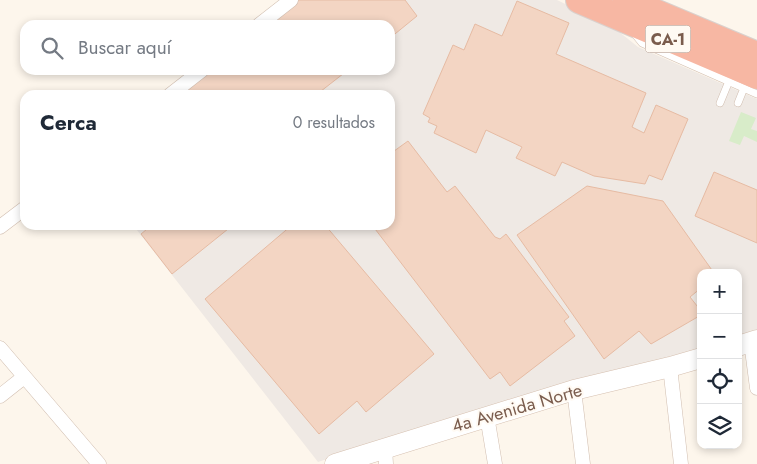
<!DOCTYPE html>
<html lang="es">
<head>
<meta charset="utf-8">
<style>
  :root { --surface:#fff; --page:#f2f2f3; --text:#1f2937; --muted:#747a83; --line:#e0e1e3 }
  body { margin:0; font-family:Jost,sans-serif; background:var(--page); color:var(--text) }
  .controls { position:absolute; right:15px; bottom:15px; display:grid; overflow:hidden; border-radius:10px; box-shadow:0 2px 8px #0003 }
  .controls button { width:45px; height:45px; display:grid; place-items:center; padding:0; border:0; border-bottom:1px solid var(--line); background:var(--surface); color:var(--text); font:25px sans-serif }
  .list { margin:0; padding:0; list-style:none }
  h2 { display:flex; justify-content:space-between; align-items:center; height:65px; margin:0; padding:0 20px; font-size:21px }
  h2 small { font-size:16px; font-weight:400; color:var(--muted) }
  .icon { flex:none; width:28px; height:28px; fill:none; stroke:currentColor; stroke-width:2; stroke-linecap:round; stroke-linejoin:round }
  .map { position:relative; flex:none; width:757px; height:464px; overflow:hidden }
  .search { position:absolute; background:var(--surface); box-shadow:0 2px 8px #0003; left:20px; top:20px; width:375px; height:55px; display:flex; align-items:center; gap:12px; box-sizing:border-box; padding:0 18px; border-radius:15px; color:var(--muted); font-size:19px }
  .panel { position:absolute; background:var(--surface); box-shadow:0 2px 8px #0003; left:20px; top:90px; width:375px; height:140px; border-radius:15px }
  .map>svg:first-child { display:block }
</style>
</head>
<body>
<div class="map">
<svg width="757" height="464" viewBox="0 0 757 464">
  <rect width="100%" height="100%" fill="#fdf6ec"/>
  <path fill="#efe9e4" d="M296,0H557L613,27L638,47L757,99V331L738,337V273H701V348L411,431L318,462L133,225H390V95H174L206,70H390V25Z"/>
  <path fill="#d8ecc9" d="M741,112L756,118L751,129L757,131V142L744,136L740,145L729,141Z"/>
  <path fill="#f3d5c3" stroke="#e6bba3" d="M296,0H405L417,16L390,38V25H264Z
    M517,1L569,23L556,54L646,93L632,127L644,133L656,105L688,119L662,180L649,175L645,184L594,176L562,162L555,176L516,158L522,147L486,130L476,153L434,133L437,126L428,122L430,118L423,114L453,45L464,50L475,24L502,36Z
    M206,70H348L316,95H174Z
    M408,141L447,192L455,186L495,237L500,239L506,234L569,317L564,321L575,336L510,386L500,372L490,379L372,225H390V154Z
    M714,172L757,190V243L695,216Z
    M587,186L663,201L714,273H701V288L690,297L701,311V315L651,344L639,331L604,359L517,235Z
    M152,225H233L172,274L141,234Z
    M292,225H325L434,354L366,412L357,401L319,434L205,299Z"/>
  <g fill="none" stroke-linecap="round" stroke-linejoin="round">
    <g stroke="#d1beb0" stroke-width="8">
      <path id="lane" d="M634,33L642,43L757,94
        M720,103L729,81
        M738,103L744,88"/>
    </g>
    <g stroke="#d1beb0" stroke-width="15">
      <path id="street" d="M259,25L291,0
        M170,95L202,70
        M0,227L25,208
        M751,342L757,388
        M0,348L99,464
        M670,367L681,464
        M574,390L583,464
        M0,396L24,377
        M487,416L495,464
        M385,448L386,464"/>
    </g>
    <g stroke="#d6c0b0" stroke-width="21">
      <path id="secondary" d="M738,346L757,340
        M335,464L574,390L670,367L701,358"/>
    </g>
    <g stroke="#dad1cd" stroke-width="28">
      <path id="highway" d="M579,0L757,76
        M626,0L757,55"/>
    </g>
    <use href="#lane" stroke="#fff" stroke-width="7"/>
    <use href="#street" stroke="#fff" stroke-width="14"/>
    <use href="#secondary" stroke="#fff" stroke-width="20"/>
    <use href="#highway" stroke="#f7b7a3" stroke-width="26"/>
  </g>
  <g text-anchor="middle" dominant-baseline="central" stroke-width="4" stroke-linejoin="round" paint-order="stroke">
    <rect fill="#fffaf3" stroke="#a28b7f" stroke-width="1" x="645.5" y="25.5" width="45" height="27" rx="4"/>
    <g font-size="16" font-weight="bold" fill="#7a5c4d">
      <text x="668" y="39">CA-1</text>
    </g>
    <g font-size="18" fill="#7a5c4d" stroke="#fffaf3">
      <text transform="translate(517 408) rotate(-16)">4a Avenida Norte</text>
    </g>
  </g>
</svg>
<div class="controls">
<button>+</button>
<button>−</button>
<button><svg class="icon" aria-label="locate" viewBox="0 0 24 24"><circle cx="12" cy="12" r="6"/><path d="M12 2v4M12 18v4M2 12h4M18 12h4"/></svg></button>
<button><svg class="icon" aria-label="layers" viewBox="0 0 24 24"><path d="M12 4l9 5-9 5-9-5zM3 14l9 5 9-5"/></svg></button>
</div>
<div class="search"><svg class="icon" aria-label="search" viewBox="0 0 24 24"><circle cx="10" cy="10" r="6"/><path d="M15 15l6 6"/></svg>Buscar aquí</div>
<section class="panel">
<h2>Cerca<small>0 resultados</small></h2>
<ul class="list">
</ul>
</section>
</div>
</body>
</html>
